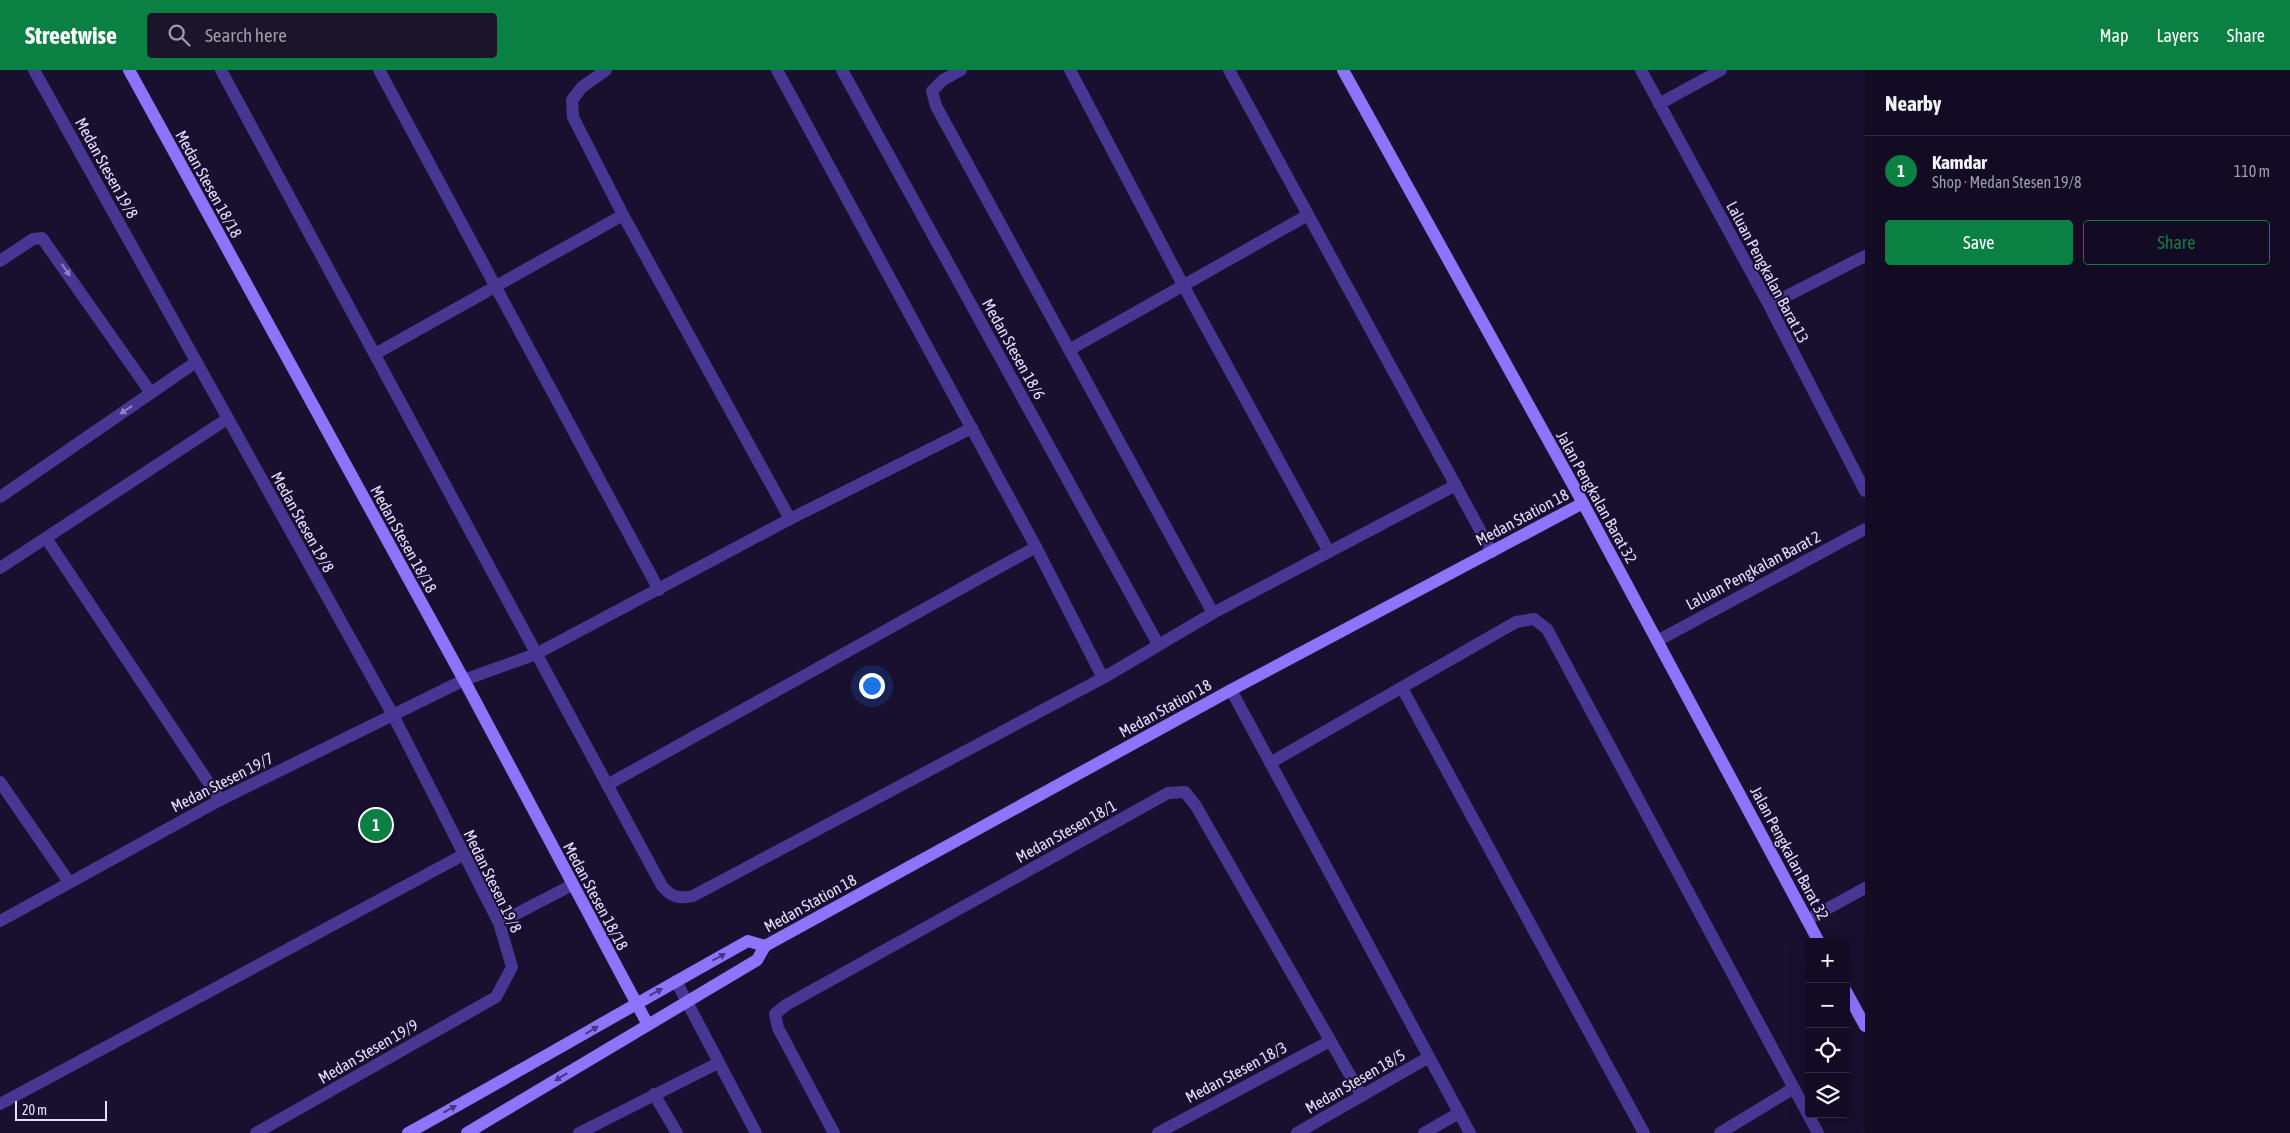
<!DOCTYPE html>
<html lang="en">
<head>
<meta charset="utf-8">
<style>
  :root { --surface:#130b23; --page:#1c142b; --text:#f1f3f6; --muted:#9d9ba6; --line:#322b41; --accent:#0b8043 }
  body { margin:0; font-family:"Asap Condensed",sans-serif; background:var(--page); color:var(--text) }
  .controls { position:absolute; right:15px; bottom:15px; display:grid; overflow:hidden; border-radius:5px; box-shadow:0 5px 20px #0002 }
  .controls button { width:45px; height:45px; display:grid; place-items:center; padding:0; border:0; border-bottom:1px solid var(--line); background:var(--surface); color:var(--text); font:25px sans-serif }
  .scale { position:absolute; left:15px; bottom:12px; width:92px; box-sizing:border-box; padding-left:5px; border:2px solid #e6ddff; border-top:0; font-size:14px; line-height:18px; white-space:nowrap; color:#e6ddff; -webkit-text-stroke:4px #190f2f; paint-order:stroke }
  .you { position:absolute; left:871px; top:615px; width:18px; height:18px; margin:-12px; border:4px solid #fff; border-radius:50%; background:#1a73e8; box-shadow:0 0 0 8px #1a73e833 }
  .badge { display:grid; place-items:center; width:32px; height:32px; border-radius:50%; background:var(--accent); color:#fff; font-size:16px; font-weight:700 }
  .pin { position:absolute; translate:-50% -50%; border:2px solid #fff; box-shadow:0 1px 5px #0006 }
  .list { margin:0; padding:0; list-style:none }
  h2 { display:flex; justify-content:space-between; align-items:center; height:65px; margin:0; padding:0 20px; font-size:21px }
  h2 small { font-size:16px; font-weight:400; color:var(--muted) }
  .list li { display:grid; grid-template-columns:32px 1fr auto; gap:15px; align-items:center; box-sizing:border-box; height:70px; padding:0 20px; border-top:1px solid var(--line) }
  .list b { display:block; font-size:19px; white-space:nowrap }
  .list p { margin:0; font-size:16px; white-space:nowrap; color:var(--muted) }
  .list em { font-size:16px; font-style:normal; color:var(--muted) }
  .actions { display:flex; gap:10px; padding:15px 20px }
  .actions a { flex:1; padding:11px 0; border:1px solid var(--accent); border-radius:5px; text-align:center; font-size:18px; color:var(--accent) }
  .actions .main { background:var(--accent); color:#fff }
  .icon { flex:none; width:28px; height:28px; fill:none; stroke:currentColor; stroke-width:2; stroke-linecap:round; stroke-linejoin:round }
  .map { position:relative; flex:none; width:1865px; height:1063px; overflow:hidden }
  header { display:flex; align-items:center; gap:30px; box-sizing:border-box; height:70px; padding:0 25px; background:var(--accent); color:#fff }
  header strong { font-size:24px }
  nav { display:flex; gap:28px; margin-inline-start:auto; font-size:18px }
  .search { width:350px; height:45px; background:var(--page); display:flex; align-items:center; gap:12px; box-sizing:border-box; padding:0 18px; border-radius:5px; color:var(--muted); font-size:19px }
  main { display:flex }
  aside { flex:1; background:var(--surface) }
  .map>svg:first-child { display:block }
</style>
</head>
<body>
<header>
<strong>Streetwise</strong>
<div class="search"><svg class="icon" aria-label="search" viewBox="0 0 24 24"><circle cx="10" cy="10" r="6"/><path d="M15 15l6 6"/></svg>Search here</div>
<nav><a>Map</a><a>Layers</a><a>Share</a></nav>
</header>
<main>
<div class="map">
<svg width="1865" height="1063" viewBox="0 0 1865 1063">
  <rect width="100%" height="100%" fill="#190f2f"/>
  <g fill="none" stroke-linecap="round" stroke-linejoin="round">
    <path stroke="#473692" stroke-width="12" d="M379,0L659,520
      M1070,0L1183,215L1329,482
      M0,191L33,169L42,168L151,323L0,427
      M1069,280L1308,145
      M375,284L623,145
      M151,323L196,292
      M46,468L220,730
      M1402,618L1644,1063
      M607,715L1036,477
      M654,1024L677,1063
      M0,1034L463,785
      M579,1063L718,993
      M834,1063L778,958L775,944L786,935L1168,723L1185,722L1196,736L1362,1026
      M1158,1063L1330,971
      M1424,1063L1459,1043
      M1720,1063L1794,1018"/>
    <path stroke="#473692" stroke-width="12" d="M34,0L393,645L499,853L512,897L496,927L256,1063
      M221,0L662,816C671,827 679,829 693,826L1103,608L1213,543L1456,415
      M606,0L582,17L572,30L573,47L623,145L790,449
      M777,0L1036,477L1103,608
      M842,0L1158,574
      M961,0L943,10L932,21L936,36L1213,543
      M1229,0L1492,482
      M1641,0L1769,235L1865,421
      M1659,34L1721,0
      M1769,235L1865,186
      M0,498L227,349
      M1657,571L1865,459
      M1231,620L1470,1063
      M1270,693L1516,552L1534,549L1547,559L1818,1063
      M0,712L69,812
      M1807,850L1865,818
      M0,851L220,730L464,610L536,584L790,449L972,358
      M499,853L572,815
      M676,911L756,1063
      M1297,1063L1429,987"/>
    <path stroke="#8c74ff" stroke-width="12" d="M129,0L464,610L648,955
      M1343,0L1583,433L1819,872
      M1846,921L1865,956
      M408,1063C522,1000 635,934 748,871L765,876
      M467,1063L757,890L765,876L1231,620L1583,433"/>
  </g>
  <defs><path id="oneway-solid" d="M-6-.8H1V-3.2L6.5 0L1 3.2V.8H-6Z" transform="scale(1.25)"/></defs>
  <g fill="#8f81c3">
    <use href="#oneway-solid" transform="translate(66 200) rotate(55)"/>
    <use href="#oneway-solid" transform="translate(126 340) rotate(146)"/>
  </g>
  <g fill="#473782">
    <use href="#oneway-solid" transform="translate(719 887) rotate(-29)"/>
    <use href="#oneway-solid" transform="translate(656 922) rotate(-29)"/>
    <use href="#oneway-solid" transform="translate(592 960) rotate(-31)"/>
    <use href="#oneway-solid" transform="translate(561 1007) rotate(149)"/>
    <use href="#oneway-solid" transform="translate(450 1039) rotate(-29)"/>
  </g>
  <g text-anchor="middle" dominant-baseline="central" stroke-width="4" stroke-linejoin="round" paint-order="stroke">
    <g font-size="16" fill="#e6ddff" stroke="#190f2f">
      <text transform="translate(107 98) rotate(61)">Medan Stesen 19/8</text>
      <text transform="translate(209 114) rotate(61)">Medan Stesen 18/18</text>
      <text transform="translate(1768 202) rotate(62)">Laluan Pengkalan Barat 13</text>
      <text transform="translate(1014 279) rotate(61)">Medan Stesen 18/6</text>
      <text transform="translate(1597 427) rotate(61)">Jalan Pengkalan Barat 32</text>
      <text transform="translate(1522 447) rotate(-28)">Medan Station 18</text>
      <text transform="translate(303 452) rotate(61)">Medan Stesen 19/8</text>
      <text transform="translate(404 469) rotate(61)">Medan Stesen 18/18</text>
      <text transform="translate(1753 500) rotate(-28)">Laluan Pengkalan Barat 2</text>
      <text transform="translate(1165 638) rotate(-29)">Medan Station 18</text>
      <text transform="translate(222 712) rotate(-27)">Medan Stesen 19/7</text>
      <text transform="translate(1066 761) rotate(-29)">Medan Stesen 18/1</text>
      <text transform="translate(1790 783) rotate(62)">Jalan Pengkalan Barat 32</text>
      <text transform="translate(493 811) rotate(64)">Medan Stesen 19/8</text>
      <text transform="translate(596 826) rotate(62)">Medan Stesen 18/18</text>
      <text transform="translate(810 833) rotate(-29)">Medan Station 18</text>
      <text transform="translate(368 981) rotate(-30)">Medan Stesen 19/9</text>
      <text transform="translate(1236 1002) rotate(-28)">Medan Stesen 18/3</text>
      <text transform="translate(1355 1011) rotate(-30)">Medan Stesen 18/5</text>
    </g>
  </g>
</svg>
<div class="controls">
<button>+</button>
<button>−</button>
<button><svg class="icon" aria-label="locate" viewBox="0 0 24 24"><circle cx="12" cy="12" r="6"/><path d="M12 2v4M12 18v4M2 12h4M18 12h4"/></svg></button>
<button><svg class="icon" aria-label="layers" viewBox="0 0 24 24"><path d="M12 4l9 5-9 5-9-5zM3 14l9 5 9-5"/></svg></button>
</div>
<div class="scale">20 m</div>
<div class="you"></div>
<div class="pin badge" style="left:376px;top:755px">1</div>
</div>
<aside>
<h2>Nearby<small></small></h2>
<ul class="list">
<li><span class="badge">1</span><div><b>Kamdar</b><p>Shop · Medan Stesen 19/8</p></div><em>110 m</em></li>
</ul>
<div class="actions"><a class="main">Save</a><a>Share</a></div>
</aside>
</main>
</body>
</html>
